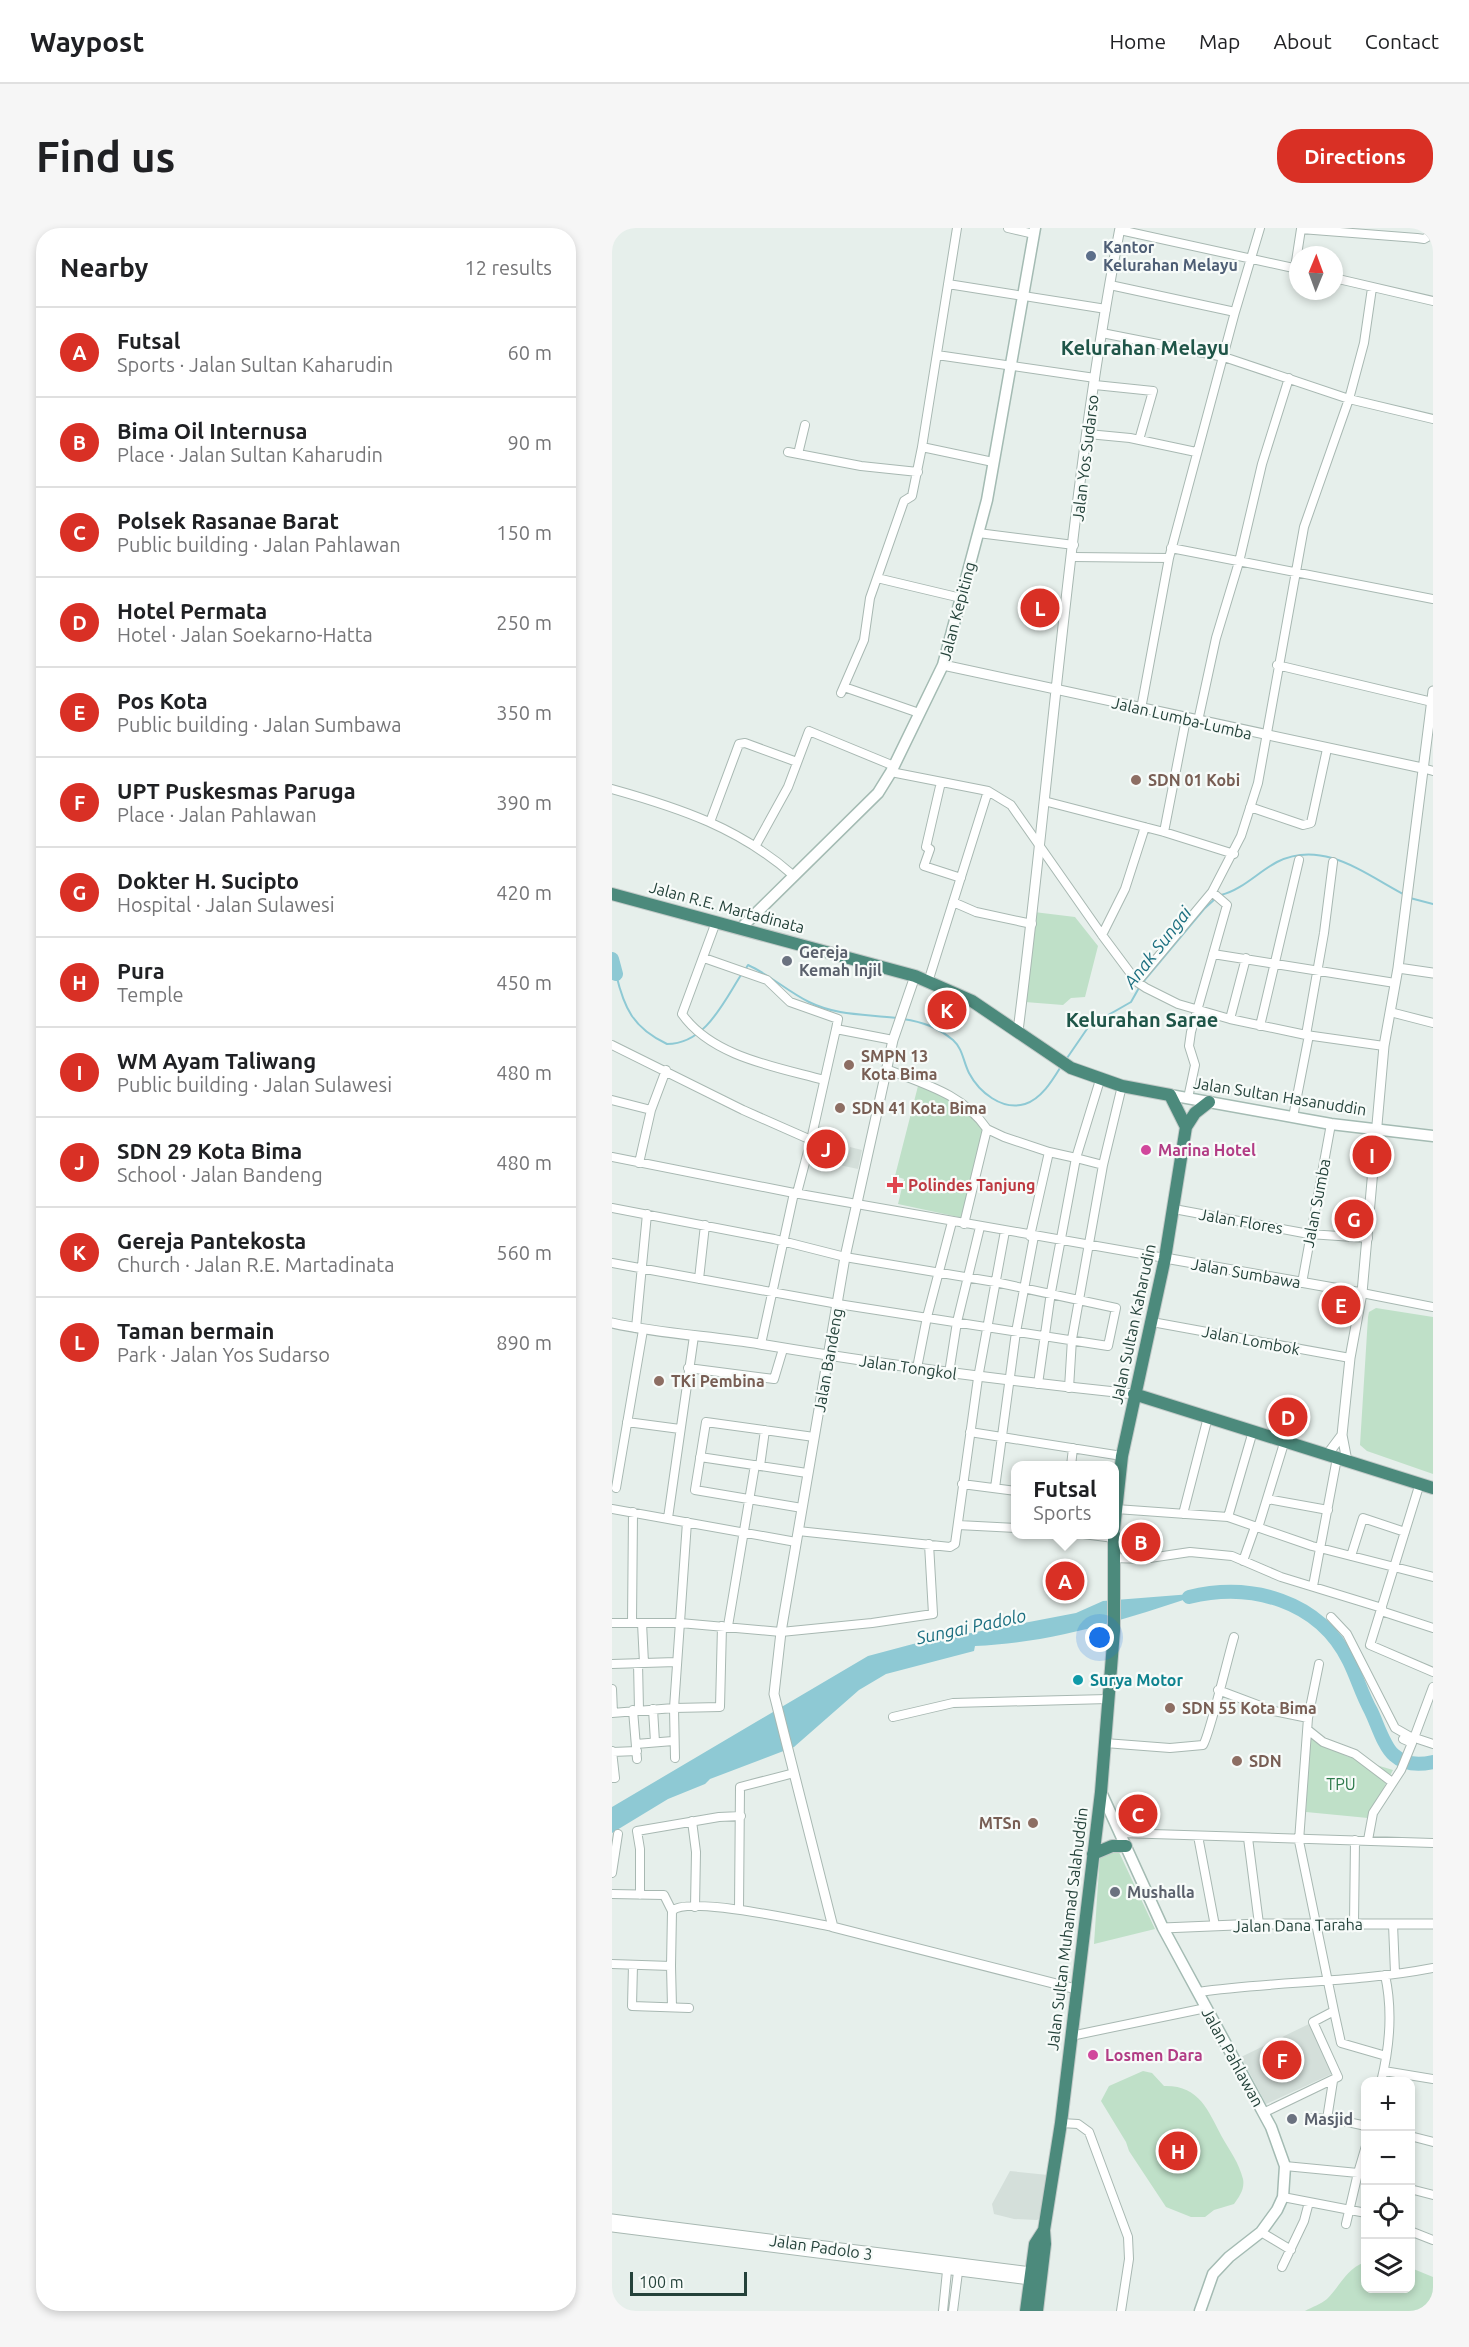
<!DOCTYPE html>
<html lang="en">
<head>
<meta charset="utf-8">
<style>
  :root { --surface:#fff; --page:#f6f6f6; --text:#202124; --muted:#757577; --line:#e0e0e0; --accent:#d93025 }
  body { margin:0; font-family:Ubuntu,sans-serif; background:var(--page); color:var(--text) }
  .controls { position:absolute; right:18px; bottom:18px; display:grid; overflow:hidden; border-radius:12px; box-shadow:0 3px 9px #0003 }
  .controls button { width:54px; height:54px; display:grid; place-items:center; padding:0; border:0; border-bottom:2px solid var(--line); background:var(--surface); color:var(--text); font:30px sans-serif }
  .compass { position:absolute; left:677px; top:18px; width:54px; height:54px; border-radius:50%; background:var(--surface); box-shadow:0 3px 9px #0003; rotate:1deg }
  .scale { position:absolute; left:18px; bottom:15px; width:117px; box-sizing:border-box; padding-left:6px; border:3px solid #24423a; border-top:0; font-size:16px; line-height:21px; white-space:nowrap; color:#24423a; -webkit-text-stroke:4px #f7fbf9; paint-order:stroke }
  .you { position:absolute; left:488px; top:1410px; width:21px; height:21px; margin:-15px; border:4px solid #fff; border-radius:50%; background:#1a73e8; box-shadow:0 0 0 9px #1a73e833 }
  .badge { display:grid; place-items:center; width:39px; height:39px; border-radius:50%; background:var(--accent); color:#fff; font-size:20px; font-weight:700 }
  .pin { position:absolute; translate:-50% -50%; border:3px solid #fff; box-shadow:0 2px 6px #0006 }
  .popup { position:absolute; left:399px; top:1233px; width:108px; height:78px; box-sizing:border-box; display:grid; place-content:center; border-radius:12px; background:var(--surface); filter:drop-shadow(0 2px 4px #0005); font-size:20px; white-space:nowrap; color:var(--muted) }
  .popup b { font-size:22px; color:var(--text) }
  .popup::after { content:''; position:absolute; left:50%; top:100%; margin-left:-12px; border:12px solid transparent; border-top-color:var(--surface) }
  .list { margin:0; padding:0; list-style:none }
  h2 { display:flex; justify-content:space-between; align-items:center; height:78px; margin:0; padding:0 24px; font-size:26px }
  h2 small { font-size:20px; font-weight:400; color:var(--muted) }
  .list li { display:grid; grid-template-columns:39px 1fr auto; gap:18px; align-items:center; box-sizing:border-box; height:90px; padding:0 24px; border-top:2px solid var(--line) }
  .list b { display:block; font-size:22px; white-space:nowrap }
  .list p { margin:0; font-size:20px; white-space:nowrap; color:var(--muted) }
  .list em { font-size:20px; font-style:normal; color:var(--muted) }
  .icon { flex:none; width:33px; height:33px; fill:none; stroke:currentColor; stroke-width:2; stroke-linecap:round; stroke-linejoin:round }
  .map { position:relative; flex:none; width:821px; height:2083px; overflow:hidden; border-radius:24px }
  header { display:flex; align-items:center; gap:36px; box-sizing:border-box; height:84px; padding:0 30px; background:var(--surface); border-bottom:2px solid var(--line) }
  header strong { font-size:28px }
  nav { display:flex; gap:33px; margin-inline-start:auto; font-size:21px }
  .intro { display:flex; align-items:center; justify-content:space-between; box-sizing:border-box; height:144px; padding:0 36px }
  h1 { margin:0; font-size:42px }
  .button { padding:15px 27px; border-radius:24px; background:var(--accent); color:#fff; font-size:21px; font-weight:700 }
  main { display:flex; gap:36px; padding:0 36px }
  aside { flex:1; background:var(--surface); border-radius:24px; box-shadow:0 3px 9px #0003 }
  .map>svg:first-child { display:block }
</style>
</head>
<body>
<header>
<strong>Waypost</strong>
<nav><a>Home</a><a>Map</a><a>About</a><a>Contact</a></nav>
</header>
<div class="intro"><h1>Find us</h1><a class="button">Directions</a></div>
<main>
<aside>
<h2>Nearby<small>12 results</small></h2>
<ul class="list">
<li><span class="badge">A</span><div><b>Futsal</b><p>Sports · Jalan Sultan Kaharudin</p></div><em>60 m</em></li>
<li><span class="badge">B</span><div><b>Bima Oil Internusa</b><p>Place · Jalan Sultan Kaharudin</p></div><em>90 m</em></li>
<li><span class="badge">C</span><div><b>Polsek Rasanae Barat</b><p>Public building · Jalan Pahlawan</p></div><em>150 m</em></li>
<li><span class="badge">D</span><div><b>Hotel Permata</b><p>Hotel · Jalan Soekarno-Hatta</p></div><em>250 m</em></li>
<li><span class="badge">E</span><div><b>Pos Kota</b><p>Public building · Jalan Sumbawa</p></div><em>350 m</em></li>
<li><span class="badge">F</span><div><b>UPT Puskesmas Paruga</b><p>Place · Jalan Pahlawan</p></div><em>390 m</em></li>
<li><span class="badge">G</span><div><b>Dokter H. Sucipto</b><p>Hospital · Jalan Sulawesi</p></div><em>420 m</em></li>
<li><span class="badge">H</span><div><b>Pura</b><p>Temple</p></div><em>450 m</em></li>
<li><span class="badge">I</span><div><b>WM Ayam Taliwang</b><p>Public building · Jalan Sulawesi</p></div><em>480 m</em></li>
<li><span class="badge">J</span><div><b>SDN 29 Kota Bima</b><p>School · Jalan Bandeng</p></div><em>480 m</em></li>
<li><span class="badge">K</span><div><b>Gereja Pantekosta</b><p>Church · Jalan R.E. Martadinata</p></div><em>560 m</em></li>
<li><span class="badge">L</span><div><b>Taman bermain</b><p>Park · Jalan Yos Sudarso</p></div><em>890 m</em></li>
</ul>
</aside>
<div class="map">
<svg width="821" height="2083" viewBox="0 0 821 2083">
  <rect width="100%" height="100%" fill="#e6efeb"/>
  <path fill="#d4dfda" d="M206,898L220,901L216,923L236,928L238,919L250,922L246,941L199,931Z
    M699,1795L724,1844L654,1876L629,1829Z
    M398,1943L436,1947L429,1989L425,1992L402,1991L382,1986L380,1976Z"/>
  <path fill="#bfe0c8" d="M422,684L463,689L486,718L473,769L459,770L451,777L413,774Z
    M306,858C336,870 353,875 371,903L351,990L286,976L292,951L283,948Z
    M764,1080L821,1089V1246L755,1223L748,1217L756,1089L757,1084Z
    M698,1508L734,1528L781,1542L756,1590L694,1584Z
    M506,1622L543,1701L482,1716L488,1626Z
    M531,1843L540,1845L552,1858C587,1857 596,1882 610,1909C618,1923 627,1935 631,1951C633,1961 627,1969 622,1976L602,1982L593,1989H579L554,1979L517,1923L514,1914L489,1873L497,1858Z
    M753,2034L754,2060H798L799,2040L821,2049V2083H693C700,2079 709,2076 715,2071C729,2057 734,2041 753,2034Z"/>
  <path fill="#8ec9d4" d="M592,1365C518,1390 442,1415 363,1418L362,1423L274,1446L247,1462L182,1519L98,1551L93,1556L56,1571L0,1605V1579L256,1428L301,1416L464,1385L491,1373Z"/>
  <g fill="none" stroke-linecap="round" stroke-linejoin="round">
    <path stroke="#8ec9d4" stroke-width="2" d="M609,667C630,662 646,644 665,634C711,611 753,646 793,667
      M798,670L821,676
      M133,742L136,737C158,747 175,763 197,774C225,788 255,786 285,790
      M4,746C12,780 21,800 55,816C93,816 111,775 129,747
      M531,754L592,681L604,670
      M291,791C311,794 325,799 341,812C351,821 351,833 357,845C367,864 390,883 413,876C429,871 440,853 448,840
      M453,833L477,798L519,774L528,758"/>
    <path stroke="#8ec9d4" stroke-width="14" d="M0,731L4,746
      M577,1369C639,1354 707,1372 737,1433C745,1449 750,1467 759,1483C765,1495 772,1519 782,1527C793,1537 808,1537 821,1534"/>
    <g stroke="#a8b8b2" stroke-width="10">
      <path id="minor" d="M345,0L310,219L381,234
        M396,0L422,6
        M508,2L686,41
        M683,40L689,1L805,10L812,11L821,6
        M722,50L821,73
        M336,56L494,81
        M498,57L623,84
        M490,105L612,129L737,171L821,191
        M325,127L483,150
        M483,157L541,163L527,212
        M476,206L518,210L584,224
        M176,224L249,238L306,244
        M186,226L193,197
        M366,305L462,317
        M559,320L821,371
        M461,329L557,330
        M265,350L349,370
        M665,437L820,474
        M232,459L307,485
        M229,465L252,412L258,370L292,273L300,268L310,219
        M529,481L557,330L623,84L648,0
        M586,493L604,410L627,334L650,236L677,150
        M810,540L821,543
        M279,544L376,563L399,577L490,707L525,754L534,760L566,776L618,791L694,807L772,818
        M329,554L314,619L318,621L312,638L349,650
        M0,561C68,580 128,600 182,648
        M432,573L552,604L622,626
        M638,579L691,597L699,595L715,521
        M98,594L127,516L133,515L185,534
        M552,604L574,491
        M144,617L176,559L197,503L282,538
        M341,674L364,684L420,696
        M104,694L70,786C100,829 165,839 212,852
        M490,707L513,661L533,599
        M601,726L783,755
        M92,730L155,752L178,774L226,791L224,801L281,812
        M316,754L376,563
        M525,754L600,664L629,608L646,555L692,299L737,171L752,115L760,60
        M778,784L821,795
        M618,791L634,730
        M648,798L687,632
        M694,807L712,705L721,634
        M0,817L131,882L199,912L185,965
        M274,841C312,856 351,866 375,901L352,996
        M576,870L583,837L577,818L579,804L615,677L600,664
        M0,872L39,882
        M681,889L697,807
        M375,901L392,909L437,924L418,1008
        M199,912L224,801
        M0,929L182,965L553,1030
        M27,935L39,882L54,842
        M491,937L510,858
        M0,980L162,1011L233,1029L383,1054L504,1080L496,1118L226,1076L0,1035
        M562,981L697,1006L756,1010
        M87,1051L93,997
        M690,1055L719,896
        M750,1065L821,1079
        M540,1094L738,1130
        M24,1100L35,986
        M149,1116L182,965
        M76,1140L162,1151L171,1121
        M305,1140L315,1089L340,994
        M337,1145L345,1094L368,999
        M426,1156L439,1064L464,930L437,924
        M457,1160L460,1111L491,937L464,930L488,852
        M15,1194L68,1201
        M358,1204L510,1228
        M88,1229L195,1245
        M148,1238L153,1202
        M459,1238L461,1220
        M808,1255L758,1417L821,1444
        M350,1256L404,1263
        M4,1260L31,1102
        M383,1260L404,1104L422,1008
        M655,1271L716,1282
        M190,1280L83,1262L94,1194L202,1209
        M0,1281L184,1314
        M504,1281L616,1289L700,1318L821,1349
        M571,1286L596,1189
        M616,1289L641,1203
        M56,1290L82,1108
        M346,1297L404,1300
        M646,1300L673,1212
        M186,1303L338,1319L343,1316L366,1150L393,1003
        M471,1306L502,1310
        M739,1328L751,1290L793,1304
        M502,1330L531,1331L578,1324L620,1328L669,1349L770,1380
        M631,1333L643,1299
        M701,1358L725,1230
        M769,1383L821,1400
        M719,1389L735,1406L783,1500L797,1508L821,1516
        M0,1395H68L169,1404L260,1395L321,1386L317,1316
        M20,1395L21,1284
        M30,1395L32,1435
        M116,1398L143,1237
        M26,1435L27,1482
        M0,1436L64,1434
        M0,1461L1,1485
        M606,1462L662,1483L696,1490
        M41,1481L43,1514
        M21,1482L25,1531
        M0,1485L62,1480L75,1294
        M281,1489L341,1475L496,1471
        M696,1502L711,1514L743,1526L780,1554
        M802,1510L821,1459
        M493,1515L558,1520L591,1517C597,1510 617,1425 622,1409
        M24,1516L61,1513
        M0,1523L3,1550H0
        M0,1524L25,1523
        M63,1530L62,1480L108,1479L110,1398
        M80,1593L84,1624L83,1679
        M508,1605L821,1615
        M586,1608L603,1698
        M636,1610L647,1696
        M756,1612L761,1585L789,1542L800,1515L791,1511
        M0,1645L6,1606
        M0,1666L52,1667L60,1683
        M28,1667V1621L25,1603L107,1589L129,1588
        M127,1681L128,1559L182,1545
        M742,1696L743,1612
        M781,1696L783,1745
        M0,1736L59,1738L60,1683C75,1667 195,1694 221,1699
        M21,1737L20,1778L77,1780
        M59,1738L60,1779
        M586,1764C664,1753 744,1755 821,1740
        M722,1783L729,1815L774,1828
        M459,1808L594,1780
        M772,1843L821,1851
        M769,1854C778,1818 781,1783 773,1747
        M651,1885L726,1849L701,1794L722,1783L687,1613L696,1490L707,1436
        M699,1890L722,1891L754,1898
        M715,1891L721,1853
        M449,1895L466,1896L477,1904L516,2009L517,2031L509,2083
        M798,1908L821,1914
        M673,1938L746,1945L754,1918
        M798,1961L821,1967
        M671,1969L754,1985
        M734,1996L746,1945L754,1947
        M798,2003L821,2012
        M649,2004L679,2022
        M670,2039L692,1993L697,1974
        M331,2083L335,2043
        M341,2083L346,2044"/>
    </g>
    <g stroke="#a8b8b2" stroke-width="11">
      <path id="tertiary" d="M331,437L810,540
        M786,740L821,745
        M303,748L281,812L233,1029L169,1404L162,1466L221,1699L464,1761
        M406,803C440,536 457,265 508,0
        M553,1030L750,1065
        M0,1095C49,1106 99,1108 148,1116C272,1137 397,1153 522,1166
        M730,1207L735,1233
        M715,1227L730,1207L738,1130L750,1065L772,818L786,740L821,463
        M551,1700L647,1696H821
        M0,1991L419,2044
        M0,1999L418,2052"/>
    </g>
    <g stroke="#a4bbb3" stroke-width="13">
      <path id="secondary" d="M129,700L266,565L279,544L331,437L375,272L423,0
        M558,867L719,896L821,908
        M489,1564L551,1700L659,1899L673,1938L671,1969L665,1982L649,2004L617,2029L601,2046L588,2083"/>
    </g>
    <g stroke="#c2cac8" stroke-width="14">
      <path id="trunk" d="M0,666L303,748L360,773L459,840L510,858L558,867L574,899
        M522,1166L821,1260
        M502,1301L510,1228L553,1030L574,899L583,885L597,874
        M481,1626L500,1618H514
        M414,2083L423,2016L432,2002
        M425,2083L433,2016L432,2002L449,1895L489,1564L502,1403V1306"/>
    </g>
    <use href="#minor" stroke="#fff" stroke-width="8"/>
    <use href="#tertiary" stroke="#fff" stroke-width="9"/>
    <use href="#secondary" stroke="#fff" stroke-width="10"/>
    <use href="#trunk" stroke="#4c8a7c" stroke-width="12"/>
  </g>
  <circle fill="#5c6f8a" stroke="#f7fbf9" stroke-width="2" cx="479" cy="28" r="6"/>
  <g fill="#8d6e63" stroke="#f7fbf9" stroke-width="2">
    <circle cx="524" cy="552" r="6"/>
    <circle cx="237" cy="837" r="6"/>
    <circle cx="228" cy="880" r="6"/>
    <circle cx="47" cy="1153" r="6"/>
    <circle cx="558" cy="1480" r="6"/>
    <circle cx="625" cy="1533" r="6"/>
    <circle cx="421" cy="1595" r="6"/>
  </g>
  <g fill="#6b7280" stroke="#f7fbf9" stroke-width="2">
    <circle cx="175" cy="733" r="6"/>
    <circle cx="503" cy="1664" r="6"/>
    <circle cx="680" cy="1891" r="6"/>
  </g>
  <g fill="#d1479c" stroke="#f7fbf9" stroke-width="2">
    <circle cx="534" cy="922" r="6"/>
    <circle cx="481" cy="1827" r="6"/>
  </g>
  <path fill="#e0444e" stroke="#f7fbf9" stroke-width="2" d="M280 948h6v6h6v6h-6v6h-6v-6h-6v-6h6z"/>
  <circle fill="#0f9aa8" stroke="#f7fbf9" stroke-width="2" cx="466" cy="1452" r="6"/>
  <g text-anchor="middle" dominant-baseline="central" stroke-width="4.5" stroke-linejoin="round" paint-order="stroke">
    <g font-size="16" font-weight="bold" fill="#4e5e75" stroke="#f7fbf9" text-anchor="start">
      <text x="491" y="19">Kantor<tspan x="491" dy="18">Kelurahan Melayu</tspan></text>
    </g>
    <g font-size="16" fill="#24423a" stroke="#f7fbf9">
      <text transform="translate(473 230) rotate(-83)">Jalan Yos Sudarso</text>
      <text transform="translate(345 383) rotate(-75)">Jalan Kepiting</text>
      <text transform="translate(570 490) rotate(13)">Jalan Lumba-Lumba</text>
      <text transform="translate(115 679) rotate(15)">Jalan R.E. Martadinata</text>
      <text transform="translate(668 868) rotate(9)">Jalan Sultan Hasanuddin</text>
      <text transform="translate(704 975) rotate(-79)">Jalan Sumba</text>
      <text transform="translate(629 993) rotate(10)">Jalan Flores</text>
      <text transform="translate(634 1045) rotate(10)">Jalan Sumbawa</text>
      <text transform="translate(521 1096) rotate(-78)">Jalan Sultan Kaharudin</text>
      <text transform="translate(639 1112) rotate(11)">Jalan Lombok</text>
      <text transform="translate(216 1132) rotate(-80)">Jalan Bandeng</text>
      <text transform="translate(296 1139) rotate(8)">Jalan Tongkol</text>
      <text transform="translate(686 1697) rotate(-1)">Jalan Dana Taraha</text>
      <text transform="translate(455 1701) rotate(-83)">Jalan Sultan Muhamad Salahuddin</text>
      <text transform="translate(621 1829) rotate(61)">Jalan Pahlawan</text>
      <text transform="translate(209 2019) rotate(8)">Jalan Padolo 3</text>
    </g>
    <g font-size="16" font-weight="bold" fill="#785e54" stroke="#f7fbf9" text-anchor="start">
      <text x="536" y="552">SDN 01 Kobi</text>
      <text x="249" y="828">SMPN 13<tspan x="249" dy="18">Kota Bima</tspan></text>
      <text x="240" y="880">SDN 41 Kota Bima</text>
      <text x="59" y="1153">TKi Pembina</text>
      <text x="570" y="1480">SDN 55 Kota Bima</text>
      <text x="637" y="1533">SDN</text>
      <text x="409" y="1595" text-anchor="end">MTSn</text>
    </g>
    <g font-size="16" font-weight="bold" fill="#5b616d" stroke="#f7fbf9" text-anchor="start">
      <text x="187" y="724">Gereja<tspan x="187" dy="18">Kemah Injil</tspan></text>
      <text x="515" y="1664">Mushalla</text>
      <text x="692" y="1891">Masjid</text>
    </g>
    <g font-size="16" font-weight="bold" fill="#b23c85" stroke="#f7fbf9" text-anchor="start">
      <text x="546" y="922">Marina Hotel</text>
      <text x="493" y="1827">Losmen Dara</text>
    </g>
    <g font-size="16" font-weight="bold" fill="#be3a42" stroke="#f7fbf9" text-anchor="start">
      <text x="296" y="957">Polindes Tanjung</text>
    </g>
    <g font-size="16" font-weight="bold" fill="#0d838f" stroke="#f7fbf9" text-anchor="start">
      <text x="478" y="1452">Surya Motor</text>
    </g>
    <g font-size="16" fill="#2d7a4b" stroke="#f7fbf9">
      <text x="729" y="1556">TPU</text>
    </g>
    <g font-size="18" font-style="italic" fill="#1c6f80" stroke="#f7fbf9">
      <text transform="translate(545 719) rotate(-52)">Anak Sungai</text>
      <text transform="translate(359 1398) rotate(-12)">Sungai Padolo</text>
    </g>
    <g font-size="20" font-weight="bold" fill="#1f5548" stroke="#f7fbf9">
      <text x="533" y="119">Kelurahan Melayu</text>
      <text x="530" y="791">Kelurahan Sarae</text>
    </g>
  </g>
</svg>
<div class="controls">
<button>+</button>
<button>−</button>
<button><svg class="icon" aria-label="locate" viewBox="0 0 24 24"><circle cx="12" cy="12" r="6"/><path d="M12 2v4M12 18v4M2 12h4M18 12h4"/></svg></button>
<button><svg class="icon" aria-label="layers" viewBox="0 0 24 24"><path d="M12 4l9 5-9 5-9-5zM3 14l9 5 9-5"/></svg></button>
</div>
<svg class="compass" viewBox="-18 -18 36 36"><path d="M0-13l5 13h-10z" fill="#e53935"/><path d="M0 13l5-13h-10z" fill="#757577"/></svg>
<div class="scale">100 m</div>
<div class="you"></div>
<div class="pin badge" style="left:453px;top:1353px">A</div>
<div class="popup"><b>Futsal</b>Sports</div>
<div class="pin badge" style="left:529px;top:1314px">B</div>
<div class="pin badge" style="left:526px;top:1586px">C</div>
<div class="pin badge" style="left:676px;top:1189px">D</div>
<div class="pin badge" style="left:729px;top:1077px">E</div>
<div class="pin badge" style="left:670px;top:1832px">F</div>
<div class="pin badge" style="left:742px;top:991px">G</div>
<div class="pin badge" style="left:566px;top:1923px">H</div>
<div class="pin badge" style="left:760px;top:927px">I</div>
<div class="pin badge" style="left:214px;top:921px">J</div>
<div class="pin badge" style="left:335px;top:782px">K</div>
<div class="pin badge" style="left:428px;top:380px">L</div>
</div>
</main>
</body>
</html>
